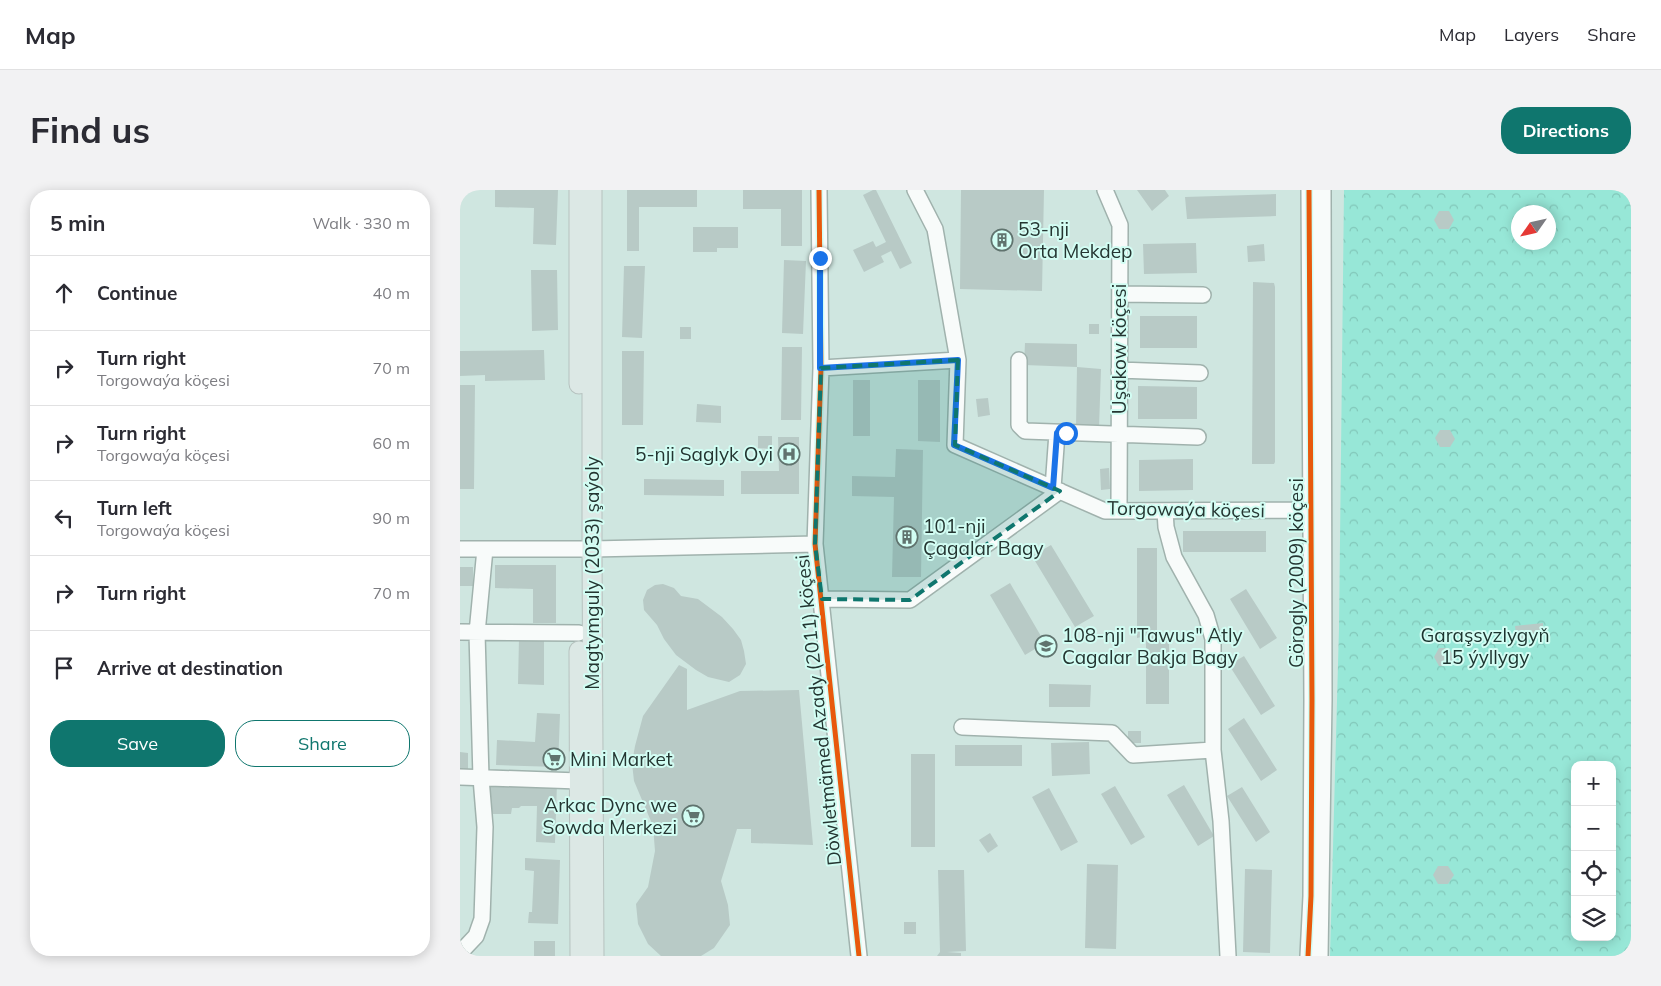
<!DOCTYPE html>
<html lang="en">
<head>
<meta charset="utf-8">
<style>
  :root { --surface:#fff; --page:#f2f2f3; --text:#2b2b33; --muted:#7c7c81; --line:#e1e1e2; --accent:#0f766e }
  body { margin:0; font-family:Mulish,sans-serif; background:var(--page); color:var(--text) }
  .controls { position:absolute; right:15px; bottom:15px; display:grid; overflow:hidden; border-radius:10px; box-shadow:0 2px 12px #0003 }
  .controls button { width:45px; height:45px; display:grid; place-items:center; padding:0; border:0; border-bottom:1px solid var(--line); background:var(--surface); color:var(--text); font:25px sans-serif }
  .compass { position:absolute; left:1051px; top:15px; width:45px; height:45px; border-radius:50%; background:var(--surface); box-shadow:0 2px 12px #0003; rotate:236deg }
  .stop { position:absolute; width:15px; height:15px; margin:-11px; border:4px solid #1a73e8; border-radius:50%; background:#fff }
  .stop.end { background:#1a73e8; border-color:#fff; box-shadow:0 1px 5px #0008 }
  .list { margin:0; padding:0; list-style:none }
  h2 { display:flex; justify-content:space-between; align-items:center; height:65px; margin:0; padding:0 20px; font-size:21px }
  h2 small { font-size:16px; font-weight:400; color:var(--muted) }
  .list li { display:grid; grid-template-columns:32px 1fr auto; gap:15px; align-items:center; box-sizing:border-box; height:75px; padding:0 20px; border-top:1px solid var(--line) }
  .list b { display:block; font-size:19px; white-space:nowrap }
  .list p { margin:0; font-size:16px; white-space:nowrap; color:var(--muted) }
  .list em { font-size:16px; font-style:normal; color:var(--muted) }
  .actions { display:flex; gap:10px; padding:15px 20px }
  .actions a { flex:1; padding:11px 0; border:1px solid var(--accent); border-radius:20px; text-align:center; font-size:18px; color:var(--accent) }
  .actions .main { background:var(--accent); color:#fff }
  .icon { flex:none; width:28px; height:28px; fill:none; stroke:currentColor; stroke-width:2; stroke-linecap:round; stroke-linejoin:round }
  .map { position:relative; flex:none; width:1171px; height:766px; overflow:hidden; border-radius:20px }
  header { display:flex; align-items:center; gap:30px; box-sizing:border-box; height:70px; padding:0 25px; background:var(--surface); border-bottom:1px solid var(--line) }
  header strong { font-size:24px }
  nav { display:flex; gap:28px; margin-inline-start:auto; font-size:18px }
  .intro { display:flex; align-items:center; justify-content:space-between; box-sizing:border-box; height:120px; padding:0 30px }
  h1 { margin:0; font-size:35px }
  .button { padding:12px 22px; border-radius:20px; background:var(--accent); color:#fff; font-size:18px; font-weight:700 }
  main { display:flex; gap:30px; padding:0 30px }
  aside { flex:1; background:var(--surface); border-radius:20px; box-shadow:0 2px 12px #0003 }
  .map>svg:first-child { display:block }
</style>
</head>
<body>
<header>
<strong>Map</strong>
<nav><a>Map</a><a>Layers</a><a>Share</a></nav>
</header>
<div class="intro"><h1>Find us</h1><a class="button">Directions</a></div>
<main>
<aside>
<h2>5 min<small>Walk · 330 m</small></h2>
<ul class="list">
<li><svg class="icon" aria-label="ahead" viewBox="0 0 24 24"><path d="M12 20V5M6 11l6-6 6 6"/></svg><div><b>Continue</b></div><em>40 m</em></li>
<li><svg class="icon" aria-label="right" viewBox="0 0 24 24"><path d="M7 20v-9h11M14 6l5 5-5 5"/></svg><div><b>Turn right</b><p>Torgowaýa köçesi</p></div><em>70 m</em></li>
<li><svg class="icon" aria-label="right" viewBox="0 0 24 24"><path d="M7 20v-9h11M14 6l5 5-5 5"/></svg><div><b>Turn right</b><p>Torgowaýa köçesi</p></div><em>60 m</em></li>
<li><svg class="icon" aria-label="left" viewBox="0 0 24 24"><path d="M17 20v-9H6M10 6l-5 5 5 5"/></svg><div><b>Turn left</b><p>Torgowaýa köçesi</p></div><em>90 m</em></li>
<li><svg class="icon" aria-label="right" viewBox="0 0 24 24"><path d="M7 20v-9h11M14 6l5 5-5 5"/></svg><div><b>Turn right</b></div><em>70 m</em></li>
<li><svg class="icon" aria-label="arrive" viewBox="0 0 24 24"><path d="M6 21V4h12l-3 4 3 4H6"/></svg><div><b>Arrive at destination</b></div></li>
</ul>
<div class="actions"><a class="main">Save</a><a>Share</a></div>
</aside>
<div class="map">
<svg width="1171" height="766" viewBox="0 0 1171 766">
  <defs>
    <pattern id="park-crowns" width="20" height="18" patternUnits="userSpaceOnUse" patternTransform="scale(1.25)"><rect width="20" height="18" fill="#97e7d7"/><path d="M2 6a3 3 0 1 1 6 0M12 15a3 3 0 1 1 6 0" fill="none" stroke="#82c7b9"/></pattern>
  </defs>
  <rect width="100%" height="100%" fill="#cfe6e0"/>
  <path fill="url(#park-crowns)" fill-rule="evenodd" d="M884,0H1171V766H870L879,438ZM1058,22H1088V52H1058ZM1115,575H1152V747H1115Z"/>
  <path fill="#b8cac6" d="M35,0H98L96,55L73,54L74,18L35,17Z
    M167,0H237V17H179V61H167Z
    M283,0H342V56H321V19H283Z
    M413,0H416L452,73L440,79L431,61L421,66L424,72L404,82L393,60L413,51L416,57L426,52L403,5Z
    M501,0H584L582,101L500,99Z
    M677,0H705L709,6L692,21Z
    M816,4V26L727,29L725,7Z
    M979,21H989L994,30L989,39H979L974,30Z
    M233,37H278V58H257V62H233Z
    M736,53L737,83L684,84L683,54Z
    M804,54L805,71L788,72L787,56Z
    M324,70L346,71L343,144L322,143Z
    M164,76H185L182,148L162,147Z
    M71,80H97L98,140L72,141Z
    M793,92L814,93L815,97V272L814,274H792Z
    M680,126H737V158H680Z
    M629,134H639V144H629Z
    M220,137H231V149H220Z
    M565,153L617,154V177L641,179L639,238L616,237L617,177L564,175Z
    M322,157H342L341,230H321Z
    M84,160L85,190L25,191V185L0,186V161Z
    M162,161H184L183,235H162Z
    M393,190H410V246H393Z
    M458,190H480V252L458,251Z
    M0,195H15L14,299H0Z
    M678,196L737,197V229H678Z
    M528,208L530,225L518,227L516,209Z
    M237,214L261,216V233L236,232Z
    M980,240H990L995,249L990,257H980L975,248Z
    M298,246H312V259L298,258Z
    M318,247H339V304H281V281H319Z
    M436,259L463,260L461,387H432L434,307L392,306V286L435,287Z
    M733,269V300L679,301V270Z
    M649,278L650,299L641,300L640,279Z
    M184,289L264,290V306L184,305Z
    M723,341H806V362H723Z
    M591,355L634,426L615,437L572,366Z
    M677,358H697V446H709V514H686V446L677,448Z
    M35,375H96V433H73V399L35,398Z
    M0,377H13V396H0Z
    M550,393L585,453L565,465L530,405Z
    M203,394L214,398L221,406L238,409L262,427L273,439L281,450L284,461L286,474L280,485L269,492L248,487L236,480L216,465L204,449L197,435L184,420L183,410L187,400L195,395Z
    M786,399L817,448L800,459L770,409Z
    M1083,433L1084,447L1057,451L1055,436Z
    M59,448L84,449V495L58,494Z
    M979,458H989L994,467L989,476H979L974,467Z
    M784,466L815,516L801,525L769,475Z
    M219,475L227,479V520L280,501L339,500L353,655L291,653V639H277L261,691L268,715L270,735L254,758L241,766H201L188,754L178,734L176,714L188,697L195,661L193,636L174,591L172,573L175,556L183,526Z
    M589,494L631,495L630,517H589Z
    M77,523L100,524L98,577L36,575L37,550L75,552Z
    M784,528L817,580L801,591L768,539Z
    M668,541H681V553H668Z
    M629,552L630,584L592,586L591,553Z
    M495,555H562V576H495Z
    M0,562L8,563V580L0,579Z
    M451,564H475V657H451Z
    M97,593L95,653L76,652L77,616H61L59,618H52L51,624H33L27,614L25,595Z
    M724,595L754,646L738,656L707,605Z
    M655,596L685,647L671,655L641,604Z
    M782,597L810,642L796,652L767,606Z
    M589,598L618,652L601,661L572,607Z
    M530,643L538,656L528,663L519,650Z
    M65,668L100,670L98,734L68,733L69,722H72L74,681L65,680Z
    M627,674L658,675L656,759L625,758Z
    M978,676H988L994,685L988,694H978L973,685Z
    M785,679L812,680L810,763L783,762Z
    M478,680H504L506,761L487,762L501,763V766H477L480,762Z
    M444,732H456V744H444Z
    M74,751H95V766H74Z"/>
  <g fill="none" stroke-linecap="round" stroke-linejoin="round">
    <g stroke="#a0b2ad" stroke-width="18">
      <path id="minor" d="M359,0L361,178L355,354L399,766
        M455,0L475,39L498,170
        M645,0L660,35L659,321
        M660,104L743,105
        M559,170V235L565,241L738,247
        M361,178L498,170L495,255L645,321L858,320
        M659,180L740,183
        M593,298L597,243
        M705,321L706,337L714,367L746,425L753,449V560L761,631L768,766
        M0,359H132L355,354
        M362,409L450,410L600,301
        M0,442L119,443
        M502,537L652,543L673,565L753,560
        M0,587L119,591
        M0,763L16,746L22,729L25,637L21,588L17,443L25,359
        M848,766L851,706L852,510L849,0
        M860,766L864,510L863,0"/>
    </g>
    <g stroke="#b6c2bf" stroke-width="21">
      <path id="major" d="M132,0V359L134,766
        M119,194V0
        M119,461L120,766"/>
    </g>
    <use href="#minor" stroke="#f8fbfa" stroke-width="15"/>
    <use href="#major" stroke="#dce8e5" stroke-width="19"/>
    <g stroke="#d2fdf3" stroke-width="8">
      <path id="cycleway" d="M359,0L361,178L355,354L399,766
        M848,766L851,706L852,510L849,0"/>
    </g>
    <use href="#cycleway" stroke="#e8590c" stroke-width="5"/>
  </g>
  <g fill="none" stroke-linecap="round" stroke-linejoin="round">
    <path stroke="#1a73e8" stroke-width="6" d="M360,68V178L498,170L494,255L593,298L597,243H606"/>
  </g>
  <path fill="#0f766e" fill-opacity="0.2" stroke="#0f766e" stroke-width="4" stroke-dasharray="10 6" stroke-linejoin="round" d="M498,170L495,255L600,301L450,410L362,409L355,354L361,178Z"/>
  <defs>
    <g id="building-ring" transform="scale(1.125)"><circle r="9.5" fill="#d2fdf3" stroke="#60736e" stroke-width="1.5"/><path d="M-4-6H4V6H1V3H-1V6H-4ZM-2.5-4.3h1.7v1.8h-1.7ZM.8-4.3h1.7v1.8H.8ZM-2.5-1h1.7V.8h-1.7ZM.8-1h1.7V.8H.8Z" fill="#60736e"/></g>
    <g id="hospital-ring" transform="scale(1.125)"><circle r="9.5" fill="#d2fdf3" stroke="#60736e" stroke-width="1.5"/><path d="M-5-5h3v3.5h4V-5h3V5h-3V1.5h-4V5h-3Z" fill="#60736e"/></g>
    <g id="school-ring" transform="scale(1.125)"><circle r="9.5" fill="#d2fdf3" stroke="#60736e" stroke-width="1.5"/><path d="M0-5L7-2L0 1L-7-2ZM-4 1L0 2.5L4 1V4Q0 6-4 4Z" fill="#60736e"/></g>
    <g id="supermarket-ring" transform="scale(1.125)"><circle r="9.5" fill="#d2fdf3" stroke="#60736e" stroke-width="1.5"/><path d="M-6-5.5h2.5l.6 2H6L4.5 2H-2.5L-4.4-4H-6ZM-1.5 3.2a1.3 1.3 0 1 0 .1 0ZM3 3.2a1.3 1.3 0 1 0 .1 0Z" fill="#60736e"/></g>
  </defs>
  <g fill-rule="evenodd">
    <use href="#building-ring" x="542" y="50"/>
    <use href="#hospital-ring" x="329" y="264"/>
    <use href="#building-ring" x="447" y="347"/>
    <use href="#school-ring" x="586" y="456"/>
    <use href="#supermarket-ring" x="94" y="569"/>
    <use href="#supermarket-ring" x="233" y="626"/>
  </g>
  <g text-anchor="middle" dominant-baseline="central" stroke-width="4" stroke-linejoin="round" paint-order="stroke">
    <g font-size="19" fill="#243531" stroke="#d2fdf3" text-anchor="start">
      <text x="558" y="39">53-nji<tspan x="558" dy="22">Orta Mekdep</tspan></text>
      <text x="313" y="264" text-anchor="end">5-nji Saglyk Oyi</text>
      <text x="463" y="336">101-nji<tspan x="463" dy="22">Çagalar Bagy</tspan></text>
      <text x="602" y="445">108-nji "Tawus" Atly<tspan x="602" dy="22">Cagalar Bakja Bagy</tspan></text>
      <text x="110" y="569">Mini Market</text>
      <text x="217" y="615" text-anchor="end">Arkac Dync we<tspan x="217" dy="22">Sowda Merkezi</tspan></text>
    </g>
    <g font-size="19" fill="#243531" stroke="#d2fdf3">
      <text transform="translate(659 159) rotate(-90)">Uşakow köçesi</text>
      <text transform="translate(726 319) rotate(1)">Torgowaýa köçesi</text>
      <text transform="translate(132 383) rotate(-90)">Magtymguly (2033) şaýoly</text>
      <text transform="translate(836 383) rotate(-90)">Görogly (2009) köçesi</text>
      <text transform="translate(358 520) rotate(-96)">Döwletmämed Azady (2011) köçesi</text>
    </g>
    <g font-size="19" fill="#1b322d" stroke="#d2fdf3">
      <text x="1025" y="445">Garaşsyzlygyň<tspan x="1025" dy="22">15 ýyllygy</tspan></text>
    </g>
  </g>
</svg>
<div class="controls">
<button>+</button>
<button>−</button>
<button><svg class="icon" aria-label="locate" viewBox="0 0 24 24"><circle cx="12" cy="12" r="6"/><path d="M12 2v4M12 18v4M2 12h4M18 12h4"/></svg></button>
<button><svg class="icon" aria-label="layers" viewBox="0 0 24 24"><path d="M12 4l9 5-9 5-9-5zM3 14l9 5 9-5"/></svg></button>
</div>
<svg class="compass" viewBox="-18 -18 36 36"><path d="M0-13l5 13h-10z" fill="#e53935"/><path d="M0 13l5-13h-10z" fill="#7c7c81"/></svg>
<div class="stop" style="left:606px;top:243px"></div>
<div class="stop end" style="left:360px;top:68px"></div>
</div>
</main>
</body>
</html>
